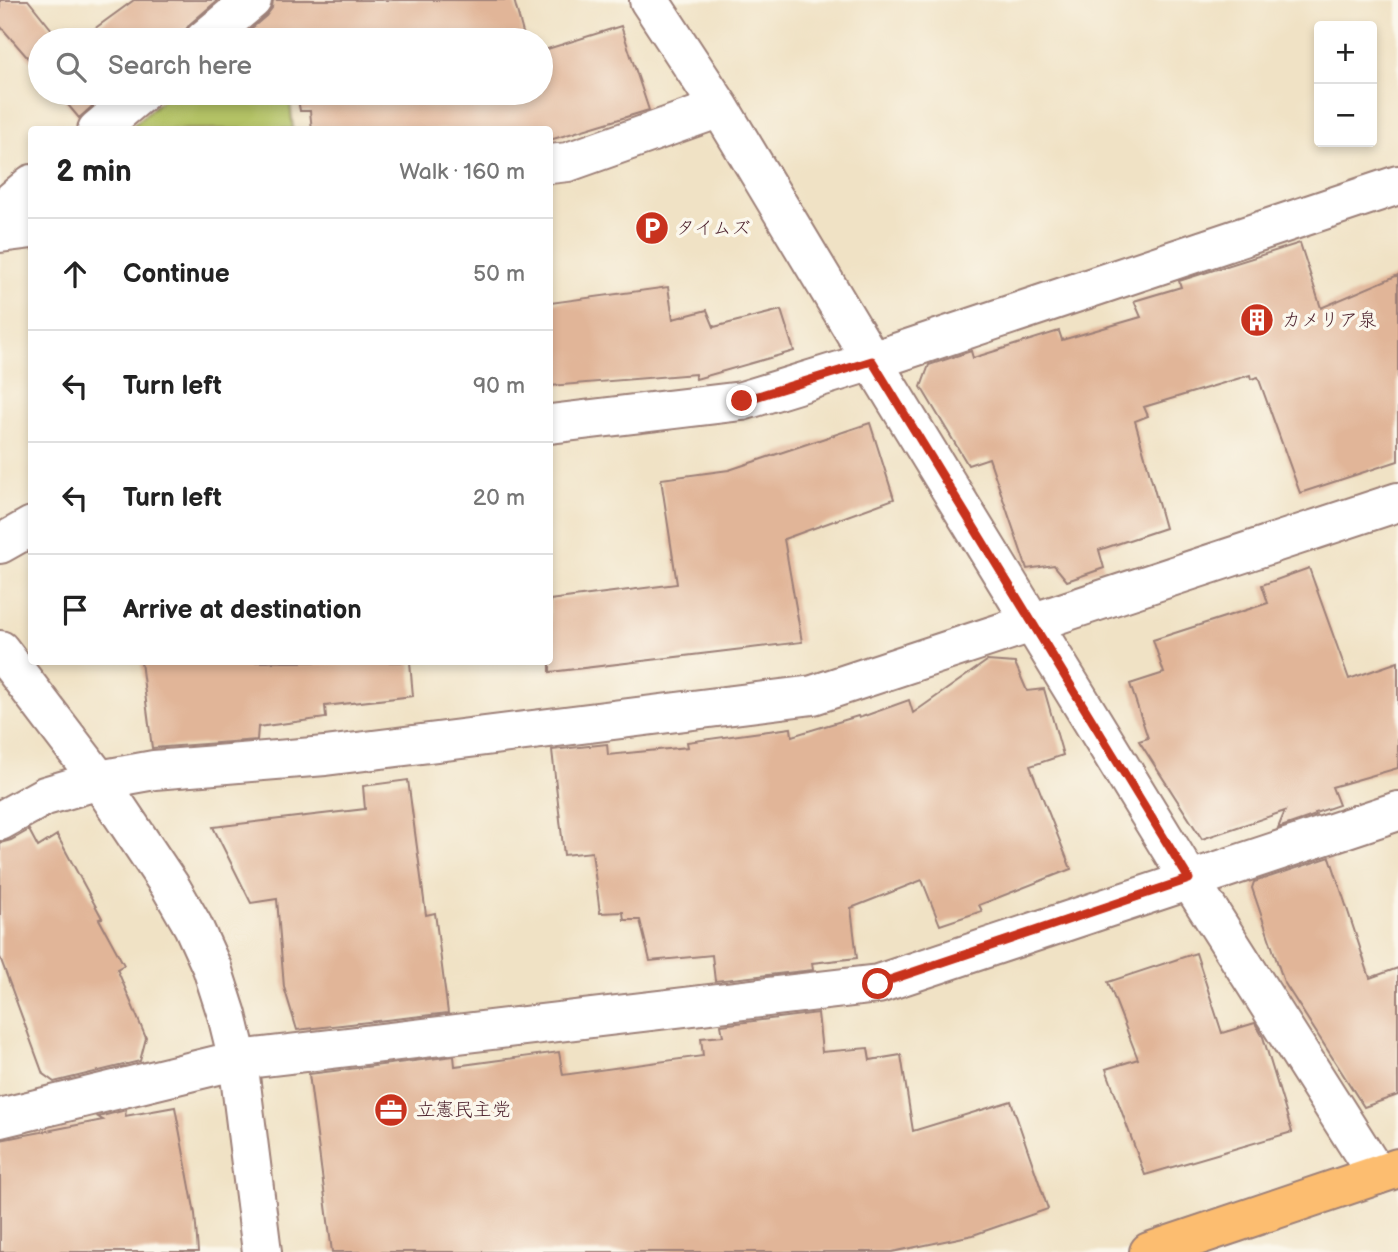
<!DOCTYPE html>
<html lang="en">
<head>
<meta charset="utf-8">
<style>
  :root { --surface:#fff; --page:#f6f6f6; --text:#222; --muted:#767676; --line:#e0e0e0 }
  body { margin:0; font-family:"Balsamiq Sans","Klee One",sans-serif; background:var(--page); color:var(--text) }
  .controls { position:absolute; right:21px; top:21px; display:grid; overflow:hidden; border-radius:7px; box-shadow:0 4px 10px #0003 }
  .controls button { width:63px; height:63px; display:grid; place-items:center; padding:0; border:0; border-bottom:2px solid var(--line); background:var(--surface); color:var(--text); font:35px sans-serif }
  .stop { position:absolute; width:21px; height:21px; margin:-16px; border:5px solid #c8321e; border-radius:50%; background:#fff }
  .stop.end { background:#c8321e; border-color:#fff; box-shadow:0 2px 7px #0008 }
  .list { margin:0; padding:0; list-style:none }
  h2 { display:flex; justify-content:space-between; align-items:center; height:91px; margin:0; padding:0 28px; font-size:30px }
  h2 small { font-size:23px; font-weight:400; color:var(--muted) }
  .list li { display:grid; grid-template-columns:46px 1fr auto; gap:21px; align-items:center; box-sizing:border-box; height:112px; padding:0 28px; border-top:2px solid var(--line) }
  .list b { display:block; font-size:26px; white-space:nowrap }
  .list em { font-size:23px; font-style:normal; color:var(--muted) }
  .icon { flex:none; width:38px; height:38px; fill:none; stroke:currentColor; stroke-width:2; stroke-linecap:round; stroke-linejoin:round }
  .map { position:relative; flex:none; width:1398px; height:1252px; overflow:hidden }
  .search { position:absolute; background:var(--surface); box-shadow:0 4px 10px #0003; left:28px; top:28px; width:525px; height:77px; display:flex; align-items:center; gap:18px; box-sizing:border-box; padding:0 24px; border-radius:38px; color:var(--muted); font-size:26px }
  .panel { position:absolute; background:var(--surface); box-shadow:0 4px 10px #0003; left:28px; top:126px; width:525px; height:539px; border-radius:7px }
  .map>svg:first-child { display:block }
</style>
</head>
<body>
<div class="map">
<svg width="1398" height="1252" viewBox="0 0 1398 1252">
  <rect width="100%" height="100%" fill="#fbf7ec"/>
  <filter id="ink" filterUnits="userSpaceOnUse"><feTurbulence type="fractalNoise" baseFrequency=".0143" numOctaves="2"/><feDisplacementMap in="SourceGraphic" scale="14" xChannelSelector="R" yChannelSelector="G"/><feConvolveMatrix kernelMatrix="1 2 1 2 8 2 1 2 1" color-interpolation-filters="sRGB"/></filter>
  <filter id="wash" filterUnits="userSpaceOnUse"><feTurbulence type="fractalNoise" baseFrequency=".00686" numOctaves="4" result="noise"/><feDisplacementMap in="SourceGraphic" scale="28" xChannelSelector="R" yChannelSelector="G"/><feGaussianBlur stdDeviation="1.57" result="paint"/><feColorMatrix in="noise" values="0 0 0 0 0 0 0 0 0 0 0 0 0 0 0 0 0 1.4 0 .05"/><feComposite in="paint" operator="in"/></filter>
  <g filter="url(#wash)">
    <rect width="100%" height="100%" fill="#f0e2c5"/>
    <path fill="#b3c265" stroke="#7e7048" stroke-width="2" d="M170,93H247L254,101L273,93H289L293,129L128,130Z"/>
    <g id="blocks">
      <path fill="#e1b598" d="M0,0H28L60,40H40V72L0,26Z
        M134,0H218L190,24L184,32L183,40H79Z
        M273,0H514L525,40H238L266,16L272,8Z
        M621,26L649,110L550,140V130H312L310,111H300L297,93H541V51Z
        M58,93H103L105,95L79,118Z
        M1300,243L1321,308L1398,275V461L1300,493L1258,377L1251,379L1250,375L1144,407L1148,416L1135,421L1165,528L1099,550L1104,568L1067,581L1054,565L1027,569L989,458L968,465L921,387L929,365L971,351L973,358L1059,331L1062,340L1141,317L1134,301L1181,287L1179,281Z
        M668,287L673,319L707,310L714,327L781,310L794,351L696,379L695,374L550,386V303Z
        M870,423L894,499L784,539L802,642L550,672V600L677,584L661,479L729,470Z
        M1309,568L1349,679L1398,662V768L1332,787L1339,805L1315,813L1316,815L1278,828L1285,811L1202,839L1139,741L1148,738L1130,684L1164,673L1153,640L1268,603L1262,585Z
        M987,661L1015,663L1027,691L1044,689L1063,755L1030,766L1071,869L979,905L982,911L940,925L922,880L851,908L857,958L812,963L813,970L715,981L712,955L650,961L640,920H624L623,912L600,913L592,852L564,855L552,750L607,744L608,755L688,747L687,742L791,728L792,736L858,716L859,718L909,700L913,713Z
        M141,662H410L413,696L325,706L326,718L258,727L257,740L152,748Z
        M408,780L426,915L435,913L448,1013L297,1030L284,987L277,899L251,903L213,827L365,809L363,786Z
        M29,830L38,847L57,835L102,918L99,919L124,965L117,969L146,1038L140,1061L54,1082L43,1074L0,957V843L11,840Z
        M1330,857L1370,978L1398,968V1095L1364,1107L1284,982L1252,888L1254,882Z
        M1196,953L1222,1033L1255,1023L1263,1037L1292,1132L1145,1175L1106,1069L1138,1059L1108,982Z
        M818,1013L822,1052L868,1048L870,1060L901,1055L913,1131L1011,1101L1048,1209L973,1235L892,1252H332L309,1074L454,1056L455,1066L559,1052L563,1075L703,1056L701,1038L723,1036L721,1025Z
        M175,1107L195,1214L198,1252H0V1140L103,1120L98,1117L126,1110L125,1116Z"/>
    </g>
  </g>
  <g filter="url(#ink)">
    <use href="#blocks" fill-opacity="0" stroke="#9d8078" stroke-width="2"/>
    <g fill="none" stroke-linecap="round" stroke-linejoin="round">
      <g stroke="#9d8078" stroke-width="42">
        <path id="minor" d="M649,0L720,108L872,361L1189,879L1377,1175
          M204,40L252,0
          M97,130L141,93
          M550,164L568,162L720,108
          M0,211L32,184
          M0,233L32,229
          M550,424L742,401L872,361L1398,185
          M0,544L32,526
          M0,650L99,780L170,886L193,926L212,968L227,1015L238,1060L262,1252
          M0,821L45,796L99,780L154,770L325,756L813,695L1398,502
          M0,1118L238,1060L878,984L1398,811"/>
      </g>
      <g stroke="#9d8078" stroke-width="42">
        <path id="major" d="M1149,1252L1398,1168"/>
      </g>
      <use href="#minor" stroke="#fff" stroke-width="38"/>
      <use href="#major" stroke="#fcbd6f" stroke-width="38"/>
    </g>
  </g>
  <g fill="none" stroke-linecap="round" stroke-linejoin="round" filter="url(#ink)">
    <path stroke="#c8321e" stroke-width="9" d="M742,401L872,361L1189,879L878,984"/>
  </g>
  <defs>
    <g id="parking-disc" transform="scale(1.75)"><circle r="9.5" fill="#c8321e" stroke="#fbf7ec"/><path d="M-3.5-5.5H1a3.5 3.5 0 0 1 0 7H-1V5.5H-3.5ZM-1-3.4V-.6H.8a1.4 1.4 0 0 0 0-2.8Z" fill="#fff"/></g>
    <g id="building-disc" transform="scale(1.75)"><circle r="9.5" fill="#c8321e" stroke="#fbf7ec"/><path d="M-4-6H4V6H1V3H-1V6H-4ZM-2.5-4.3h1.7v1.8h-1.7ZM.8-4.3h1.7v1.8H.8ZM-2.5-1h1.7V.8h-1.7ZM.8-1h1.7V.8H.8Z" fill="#fff"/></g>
    <g id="office-disc" transform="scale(1.75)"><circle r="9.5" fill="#c8321e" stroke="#fbf7ec"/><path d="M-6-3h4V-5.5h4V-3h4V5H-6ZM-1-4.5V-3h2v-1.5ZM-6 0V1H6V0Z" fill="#fff"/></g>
  </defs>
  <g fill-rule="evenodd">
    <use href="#parking-disc" x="652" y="228"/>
    <use href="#building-disc" x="1257" y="320"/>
    <use href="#office-disc" x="391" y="1110"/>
  </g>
  <g text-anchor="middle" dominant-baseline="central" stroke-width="7" stroke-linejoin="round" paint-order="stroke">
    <g font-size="19" fill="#4a1f2b" stroke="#fbf7ec" text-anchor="start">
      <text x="676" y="228">タイムズ</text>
      <text x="1282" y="320">カメリア泉</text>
      <text x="416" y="1110">立憲民主党</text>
    </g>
  </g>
</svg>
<div class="controls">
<button>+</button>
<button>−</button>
</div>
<div class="stop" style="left:878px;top:984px"></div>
<div class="stop end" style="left:742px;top:401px"></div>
<div class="search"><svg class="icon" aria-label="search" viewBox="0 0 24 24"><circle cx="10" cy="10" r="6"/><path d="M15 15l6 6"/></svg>Search here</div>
<section class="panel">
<h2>2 min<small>Walk · 160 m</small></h2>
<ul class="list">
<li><svg class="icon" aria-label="ahead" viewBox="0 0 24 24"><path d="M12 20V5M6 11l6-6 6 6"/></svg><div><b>Continue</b></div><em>50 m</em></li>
<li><svg class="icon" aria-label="left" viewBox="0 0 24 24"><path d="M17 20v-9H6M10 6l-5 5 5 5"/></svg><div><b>Turn left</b></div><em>90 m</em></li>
<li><svg class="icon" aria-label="left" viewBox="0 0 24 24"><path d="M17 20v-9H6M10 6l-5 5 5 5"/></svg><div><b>Turn left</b></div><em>20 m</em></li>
<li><svg class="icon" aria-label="arrive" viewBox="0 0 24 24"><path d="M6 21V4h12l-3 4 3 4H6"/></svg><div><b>Arrive at destination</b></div></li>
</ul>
</section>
</div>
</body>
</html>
